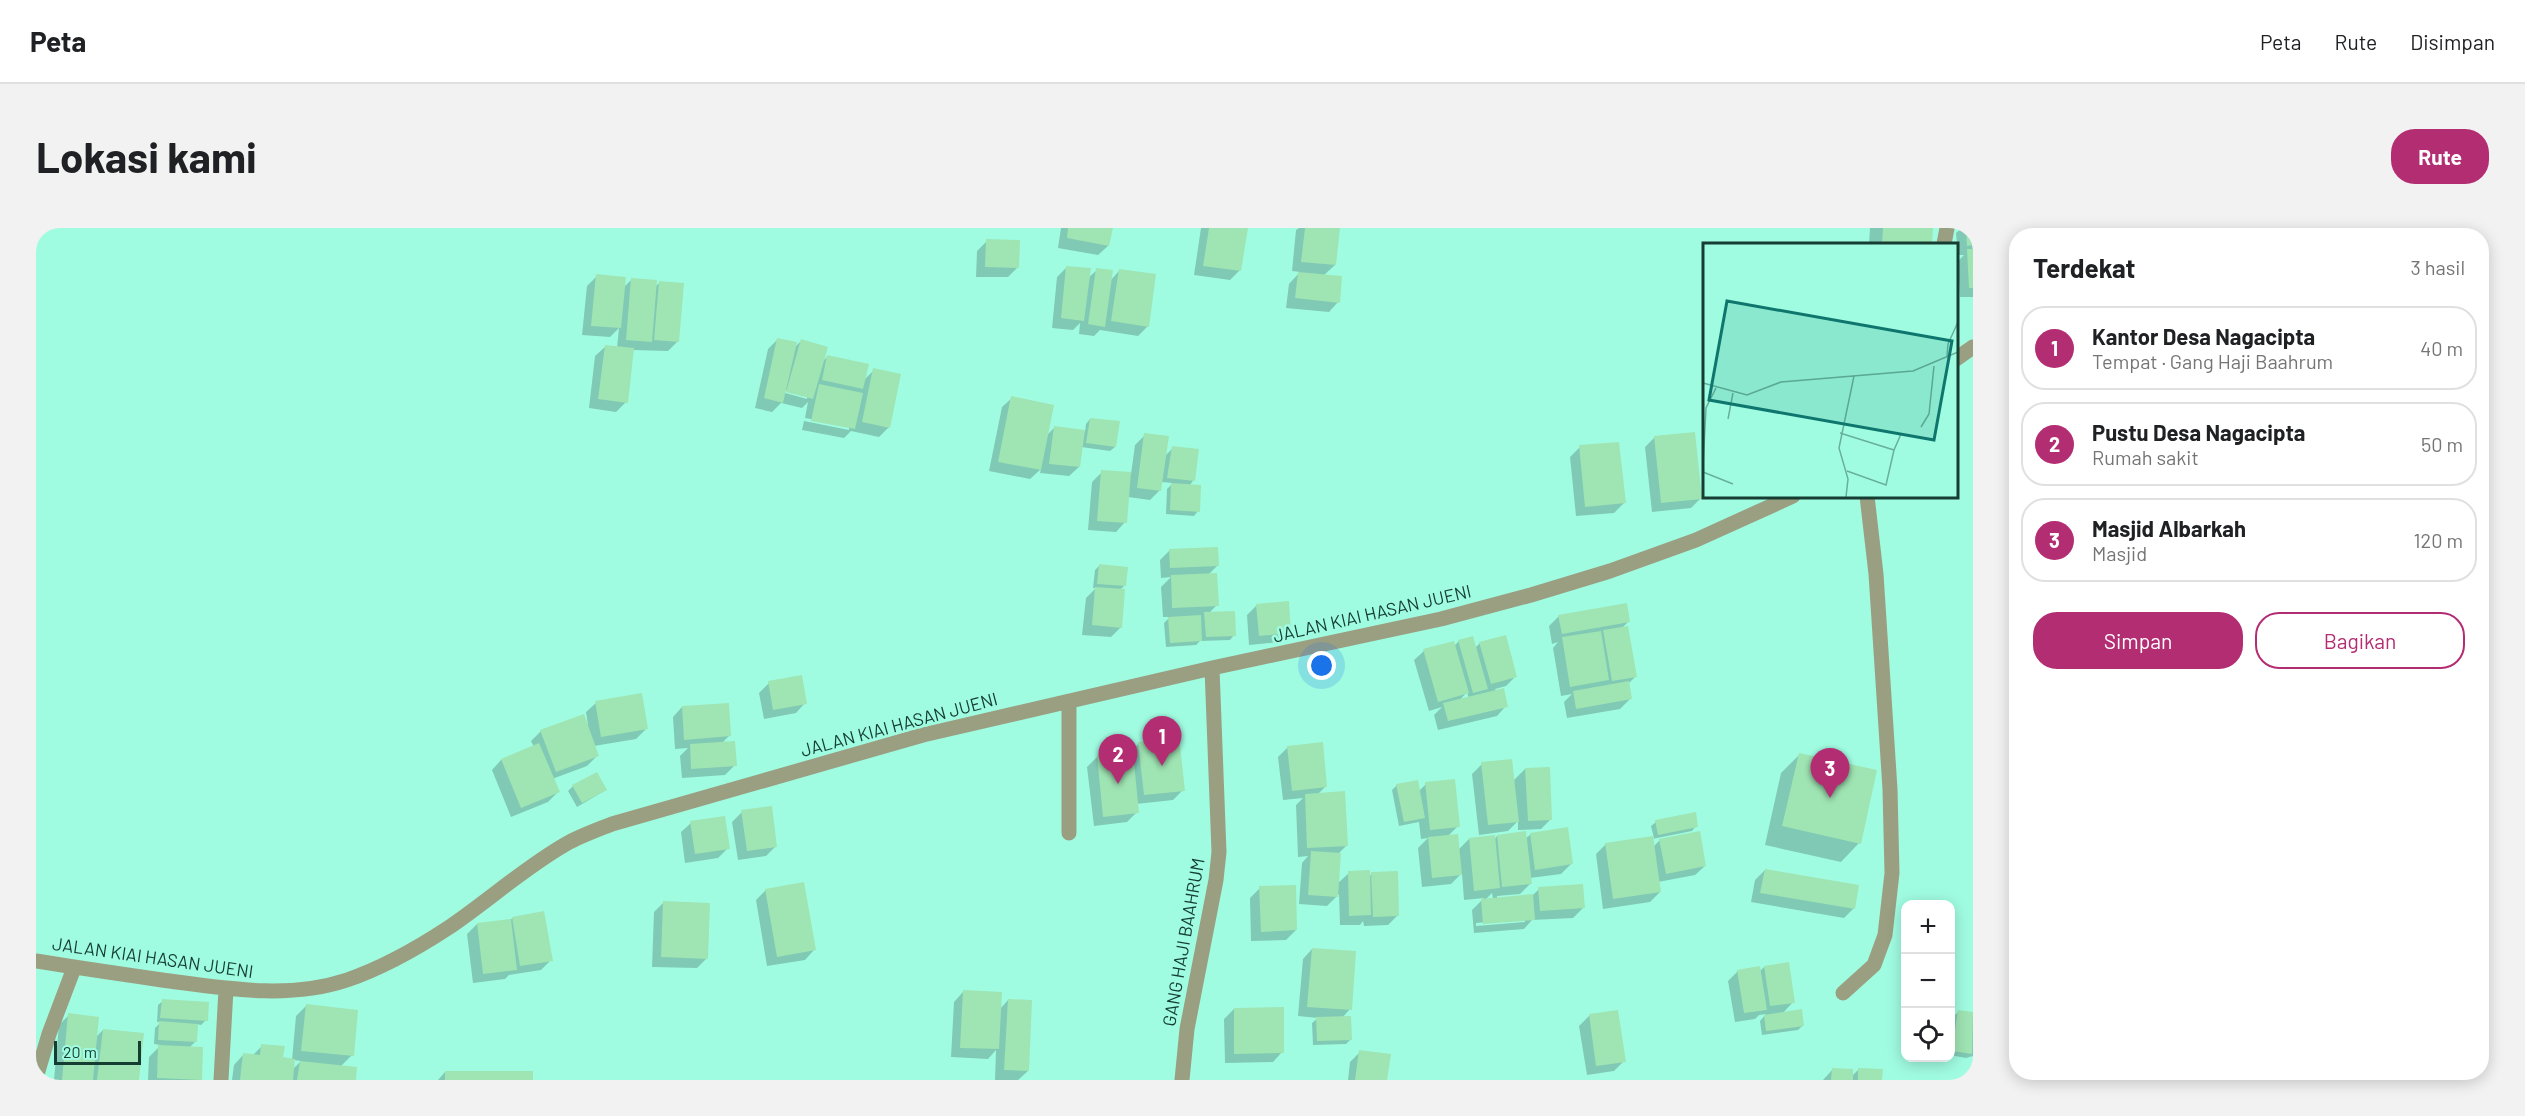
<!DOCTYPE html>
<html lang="id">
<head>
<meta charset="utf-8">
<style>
  :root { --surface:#fff; --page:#f2f2f2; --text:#202124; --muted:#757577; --line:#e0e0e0; --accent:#b32d73 }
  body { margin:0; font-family:Barlow,sans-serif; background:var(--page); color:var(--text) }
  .controls { position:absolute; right:18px; bottom:18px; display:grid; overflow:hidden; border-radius:12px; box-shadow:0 3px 15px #0003 }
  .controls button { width:54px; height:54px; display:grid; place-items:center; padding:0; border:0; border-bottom:2px solid var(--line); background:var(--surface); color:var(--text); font:30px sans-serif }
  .scale { position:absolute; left:18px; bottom:15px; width:87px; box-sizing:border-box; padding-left:6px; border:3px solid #153d32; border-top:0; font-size:16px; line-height:21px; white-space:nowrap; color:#153d32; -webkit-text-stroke:4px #a0fce1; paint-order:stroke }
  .you { position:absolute; left:1286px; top:438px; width:21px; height:21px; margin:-15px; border:4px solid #fff; border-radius:50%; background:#1a73e8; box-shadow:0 0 0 9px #1a73e833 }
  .badge { display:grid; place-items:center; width:39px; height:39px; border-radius:50%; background:var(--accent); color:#fff; font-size:20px; font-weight:700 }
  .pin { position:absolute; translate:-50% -50px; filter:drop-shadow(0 2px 3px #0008) }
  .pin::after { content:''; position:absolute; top:32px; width:21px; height:18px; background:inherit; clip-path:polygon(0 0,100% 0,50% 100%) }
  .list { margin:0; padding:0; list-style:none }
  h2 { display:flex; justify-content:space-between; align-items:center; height:78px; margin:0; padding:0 24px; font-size:26px }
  h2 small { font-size:20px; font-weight:400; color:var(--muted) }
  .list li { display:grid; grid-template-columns:39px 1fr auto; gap:18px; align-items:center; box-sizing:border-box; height:84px; margin:0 12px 12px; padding:0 12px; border:2px solid var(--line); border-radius:24px }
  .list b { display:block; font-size:22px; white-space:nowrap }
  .list p { margin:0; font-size:20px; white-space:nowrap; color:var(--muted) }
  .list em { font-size:20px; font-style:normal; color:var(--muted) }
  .actions { display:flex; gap:12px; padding:18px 24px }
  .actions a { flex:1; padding:14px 0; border:2px solid var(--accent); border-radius:24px; text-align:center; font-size:21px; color:var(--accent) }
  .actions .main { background:var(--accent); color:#fff }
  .icon { flex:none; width:33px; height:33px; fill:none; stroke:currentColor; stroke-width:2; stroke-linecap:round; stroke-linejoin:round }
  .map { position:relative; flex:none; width:1937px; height:852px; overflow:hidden; border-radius:24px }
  header { display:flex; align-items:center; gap:36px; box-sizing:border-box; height:84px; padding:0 30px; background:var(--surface); border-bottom:2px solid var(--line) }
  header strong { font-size:28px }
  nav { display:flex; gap:33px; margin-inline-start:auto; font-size:21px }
  .intro { display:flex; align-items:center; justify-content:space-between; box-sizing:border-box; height:144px; padding:0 36px }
  h1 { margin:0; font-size:42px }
  .button { padding:15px 27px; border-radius:24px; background:var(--accent); color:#fff; font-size:21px; font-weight:700 }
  main { display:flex; gap:36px; padding:0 36px }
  aside { flex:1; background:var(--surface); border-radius:24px; box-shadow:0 3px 15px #0003 }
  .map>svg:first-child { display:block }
</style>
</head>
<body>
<header>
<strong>Peta</strong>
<nav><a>Peta</a><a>Rute</a><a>Disimpan</a></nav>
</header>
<div class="intro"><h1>Lokasi kami</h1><a class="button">Rute</a></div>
<main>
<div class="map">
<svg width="1937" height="852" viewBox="0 0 1937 852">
  <rect width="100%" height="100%" fill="#a0fce1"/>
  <path fill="#0003" fill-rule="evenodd" d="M1025,0H1075L1072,18L1062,27L1022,20Z
    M1165,0H1210L1204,42L1194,52L1158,47Z
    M1263,0H1303L1299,37L1287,48L1302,74L1293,84L1250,80L1253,56L1264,44L1256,43L1260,2Z
    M1834,0H1895L1894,16H1833Z
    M1926,0H1937V69H1924L1922,33L1928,27H1922L1920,5Z
    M951,13L982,39L972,49H940L941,23Z
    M1031,39L1052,50L1061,42L1075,52L1083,43L1112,98L1102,108L1064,102L1058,108L1043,106L1044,95L1037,102L1016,100L1021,49Z
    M561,48L587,60L596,51L619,59L624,54L642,113L632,123L597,122L590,174L580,184L553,180L559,128L569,119L581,120L583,100L574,109L546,107L551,58Z
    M742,111L758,120L765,113L786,134L792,128L828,152L838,142L853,199L843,209L815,203L808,210L766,202L768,193L813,202V198L769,190L772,174L766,180L745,175L736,184L719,180L732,121ZM743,160L771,168V171L742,163Z
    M976,170L1010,208L1018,200L1049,204L1050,196L1054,191L1079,219L1074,223L1045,219L1043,239L1033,248L1004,245L1005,241L994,251L953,243L966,179Z
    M1109,207L1129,228L1137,220L1157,253L1153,258L1162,283L1158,288L1130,286L1131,261L1137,255L1125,254L1124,262L1114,272L1092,269L1089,294L1080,304L1052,302L1056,254L1066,244L1095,246L1099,217Z
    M1619,209L1665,270L1655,280L1616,284L1609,219Z
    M1544,219L1588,275L1578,285L1540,288L1534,229Z
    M1134,322L1182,337L1172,347L1181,377L1173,385L1198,407L1194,412L1164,413L1160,417L1130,419L1128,395L1134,389H1127L1125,359L1135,349L1125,350L1124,332Z
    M1064,337L1088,358L1084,362L1085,399L1075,409L1046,407L1050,370L1060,360H1057L1059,342Z
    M1221,377L1254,404L1244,414L1213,417L1211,387Z
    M1523,388L1592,394L1586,400L1599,449L1592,456L1594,471L1584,481L1531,490L1528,474L1536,466L1525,468L1517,420L1522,414L1516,416L1513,398Z
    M1423,413L1439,420L1444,415L1480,448L1470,458L1459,461L1470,478L1461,488L1402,502L1398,487L1406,479L1393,483L1378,432L1388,423L1418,418ZM1431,464L1433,471L1423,473Z
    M733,455L769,475L760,485L728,491L723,465Z
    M560,475L610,501L600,511L558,518L561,528L551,538L516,551L522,564L512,574L475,589L456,542L465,532L498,519L495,513L505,503L552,497L550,484Z
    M646,479L693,508L685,516L699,537L689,547L646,550L644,528L652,520L639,521L637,489Z
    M1103,515L1147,562L1137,572L1100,576L1101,584L1091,594L1058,598L1051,539L1061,529L1092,526Z
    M1252,519L1290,558L1281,567L1311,617L1303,625L1301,656L1313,645L1332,649L1336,646L1362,687L1352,697L1328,698L1327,693L1324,697H1304L1303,666L1291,678L1263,676L1266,635L1272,628L1262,629L1260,577L1267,570L1247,572L1242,529Z
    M1764,526L1823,615L1805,634L1729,617L1745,545Z
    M1446,536L1477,553L1489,541L1515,591L1505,601L1482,602V593L1472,603L1443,607L1436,546Z
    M1390,556L1422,598L1412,608L1422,622L1433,611L1458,612L1461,608L1489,611L1495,606L1535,636L1525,646L1494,650V656L1484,666L1461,668V671L1496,668L1503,661L1547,680L1537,690L1496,692L1488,701L1438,705L1436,682L1448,670L1428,672L1426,645L1415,656L1386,659L1382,620L1392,610L1385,611L1383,594L1363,598L1356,562L1361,557L1383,563ZM1456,665L1457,671L1449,672ZM1489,691V694L1440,698V695Z
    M537,558L570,562L541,579L532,563Z
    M706,584L739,619L730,628L702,632L696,594Z
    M1620,594L1660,598L1656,603L1616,611L1617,619L1624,612L1669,638L1659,647L1622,654L1624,664L1614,674L1567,681L1560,626L1570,616L1618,610L1615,598Z
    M655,595L692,620L682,630L649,635L645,604Z
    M1729,642L1818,680L1808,690L1715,674L1719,652Z
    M1224,660L1260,702L1250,712L1215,713L1214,670Z
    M730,662L778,722L769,732L731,738L720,672Z
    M628,674L671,730L661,740L616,739L618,684Z
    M477,690L515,732L505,742L473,747L469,751L437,755L431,706L441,696L474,692Z
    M1276,721L1314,781L1306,790L1315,811L1310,816L1277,817L1276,795L1282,790L1262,788L1267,731Z
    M1728,739L1757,774L1746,786L1767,797L1762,802L1726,807L1724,793L1730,786L1723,787L1719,791L1699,794L1692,753L1702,743L1723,744Z
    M927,764L964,781L972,772L992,843L982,852H959L960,822L952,831L915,829L918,774Z
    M127,773L170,792L165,797L160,796L159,814L153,820L164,852H112L113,829L125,817L118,816L119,800L125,794H121L122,777Z
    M270,778L316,827L305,838L319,852H196L198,837L207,827L216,828L226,818L246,831L256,832L260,788ZM257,832L265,833L256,842Z
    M1198,781L1246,824L1237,834L1189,835L1188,791Z
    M1923,783L1937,785V828L1930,830L1914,827L1918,788Z
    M1581,784L1588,833L1578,843L1551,847L1543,798L1553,788Z
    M33,787L59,810L67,802L101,852H18L23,797Z
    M1324,824L1350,852H1312L1314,834Z
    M1797,841L1815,849L1823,841L1845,852H1787Z
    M409,844L496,852H402Z"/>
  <path fill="#9fe4b3" d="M1032,0H1077L1073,18L1031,10Z
    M1173,0H1212L1205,43L1167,38Z
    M1269,0H1304L1300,37L1265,34Z
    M1847,0H1897L1896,16H1846Z
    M1930,0H1937V17L1931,18Z
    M950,11L984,12L983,40L949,39Z
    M1931,21H1937V60H1933Z
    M1030,38L1055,40L1048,93L1025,90Z
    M1060,40L1077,42L1069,99L1052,96Z
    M1083,41L1120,46L1113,99L1075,93Z
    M1262,44L1306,48L1304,75L1259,70Z
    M560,46L590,49L585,100L555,98Z
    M595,50L621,52L616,114L590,112Z
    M623,53L648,55L643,114L618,112Z
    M741,110L761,114L747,175L728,170Z
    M765,111L792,119L777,171L750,164Z
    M569,117L598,120L592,175L562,171Z
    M791,127L833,136L827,161L786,152Z
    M837,140L865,146L854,200L826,194Z
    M783,156L827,165L819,201L775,193Z
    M975,168L1018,177L1005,242L962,234Z
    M1054,190L1084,193L1080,219L1050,215Z
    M1018,198L1049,202L1044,239L1013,236Z
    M1659,204L1666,271L1625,275L1618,208Z
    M1108,205L1133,208L1125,263L1101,260Z
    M1583,214L1590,275L1549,279L1543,217Z
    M1136,218L1163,221L1159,253L1131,250Z
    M1065,242L1095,244L1091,295L1061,293Z
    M1135,255L1165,257L1164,284L1134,282Z
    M1182,319L1183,338L1134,340L1133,321Z
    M1063,336L1092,339L1090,358L1061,356Z
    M1181,345L1183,378L1136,380L1135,347Z
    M1059,359L1089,361L1086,400L1056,397Z
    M1253,373L1255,405L1223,408L1220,376Z
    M1591,375L1594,394L1526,406L1522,387Z
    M1199,383L1200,408L1170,409L1168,384Z
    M1165,387L1166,413L1134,415L1132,389Z
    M1592,398L1601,449L1576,453L1567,402Z
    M1565,403L1573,452L1534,459L1526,409Z
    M1470,407L1481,449L1455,456L1443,414Z
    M1437,408L1452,461L1437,465L1422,412Z
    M1418,413L1433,465L1402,474L1387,421Z
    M766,447L771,476L737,482L732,453Z
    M1593,453L1596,471L1540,481L1537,463Z
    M1468,460L1472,479L1412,493L1407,475Z
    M606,465L612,501L565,509L559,473Z
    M693,475L695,508L648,512L646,478Z
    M548,486L563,528L520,544L504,502Z
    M1143,509L1149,563L1108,567L1102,514Z
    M699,513L701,538L655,541L654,516Z
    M1287,514L1291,559L1256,563L1251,518Z
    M503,515L524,564L485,580L465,531Z
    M1097,524L1103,585L1067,589L1061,527Z
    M1763,525L1841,542L1825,616L1746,598Z
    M1476,531L1483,594L1452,597L1445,534Z
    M1514,539L1516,592L1492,593L1489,540Z
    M561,544L571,562L546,575L536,557Z
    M1419,551L1424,599L1394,602L1389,554Z
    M1382,552L1389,590L1368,594L1360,556Z
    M1309,563L1312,618L1271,620L1269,566Z
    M736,578L741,619L711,623L705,582Z
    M1660,584L1662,599L1622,607L1619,592Z
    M689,588L694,621L659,626L654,593Z
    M1532,599L1537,636L1499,642L1494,605Z
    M1490,603L1496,656L1466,659L1461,607Z
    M1664,603L1670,638L1630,646L1623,611Z
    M1422,606L1426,647L1396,650L1392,609Z
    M1459,607L1464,660L1438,663L1433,610Z
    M1617,608L1625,664L1577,671L1569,615Z
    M1275,623L1305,625L1302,669L1272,667Z
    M1729,641L1823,657L1819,681L1724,665Z
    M1334,642L1335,687L1313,688L1312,643Z
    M1362,643L1363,688L1337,689L1335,644Z
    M768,654L780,722L741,729L729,661Z
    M1547,656L1549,680L1504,683L1502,659Z
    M1260,657L1261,702L1225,704L1223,658Z
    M1497,666L1499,692L1447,696L1445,671Z
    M627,673L674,675L672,731L625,729Z
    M508,683L517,733L484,738L476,689Z
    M475,691L481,742L447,746L441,695Z
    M1276,720L1320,723L1316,782L1271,779Z
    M1753,734L1759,775L1734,778L1728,738Z
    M1724,738L1731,782L1708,785L1701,742Z
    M927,762L966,764L963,821L924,820Z
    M126,771L173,774L172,793L124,790Z
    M972,771L996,772L993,843L968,842Z
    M270,776L322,782L318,828L265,823Z
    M1248,779V825L1198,826V780Z
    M1766,781L1768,798L1730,803L1728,787Z
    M1582,782L1590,834L1560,838L1553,786Z
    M1922,782L1937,784L1936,826L1916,823Z
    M32,785L63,789L57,852H26Z
    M1315,788L1316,812L1281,813L1280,789Z
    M123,793L162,796L161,814L122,812Z
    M67,801L108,805L103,852H61Z
    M225,816L249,818L247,829L259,831L257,852H204L207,825L224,827Z
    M122,817L167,819L166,852L121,850Z
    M1323,822L1355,826L1351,852H1319Z
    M264,833L321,839L320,852H261Z
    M1796,840L1817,841V852H1795Z
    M1822,840L1847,841L1846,852H1822Z
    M409,843H497V852H409Z"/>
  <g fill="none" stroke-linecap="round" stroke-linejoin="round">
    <path stroke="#9b9f81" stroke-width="15" d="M1908,16L1911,0
      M1920,131L1937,119
      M1033,473V605
      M0,733C42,740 84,746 126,752C187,760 251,772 311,752C346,740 380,721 412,700C452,673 488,640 530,616C544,608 561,602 576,596L887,507L1176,440L1405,391L1495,367L1574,343L1660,312L1757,268
      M1807,765L1838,737L1849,707L1856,645L1854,561L1840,346L1831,268
      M0,850L13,806L38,740
      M185,852L190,761
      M1146,852L1151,801L1180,652L1183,624L1176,440"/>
  </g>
  <g text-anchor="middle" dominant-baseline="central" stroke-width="5" stroke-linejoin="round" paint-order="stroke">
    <g font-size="18" fill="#153d32" stroke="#a0fce1">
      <text transform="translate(1336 385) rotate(-13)">JALAN KIAI HASAN JUENI</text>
      <text transform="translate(863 496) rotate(-15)">JALAN KIAI HASAN JUENI</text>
      <text transform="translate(1147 714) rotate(-80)">GANG HAJI BAAHRUM</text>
      <text transform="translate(117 729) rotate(8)">JALAN KIAI HASAN JUENI</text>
    </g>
  </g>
  <g transform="translate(1667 15)">
    <rect width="255" height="255" fill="#a0fce1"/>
    <path fill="none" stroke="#68b09b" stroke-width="1.5" d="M244,113L245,101L255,79M0,140L44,152L78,139L210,128L255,109M25,176L30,150M218,184L226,171L231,123M137,190L191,207L198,191M0,222L3,165L13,145M144,228L183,242L191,207M0,229L30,241M143,254L145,236L136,205L151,133"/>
    <path fill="#0f766e" fill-opacity="0.15" stroke="#0f766e" stroke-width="3" d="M24,58L249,98L231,197L6,157Z"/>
    <rect width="255" height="255" fill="none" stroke="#153d32" stroke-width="3"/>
  </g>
</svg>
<div class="controls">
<button>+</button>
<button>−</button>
<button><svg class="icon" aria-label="locate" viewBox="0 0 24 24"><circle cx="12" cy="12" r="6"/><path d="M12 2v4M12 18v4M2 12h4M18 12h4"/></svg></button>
</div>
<div class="scale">20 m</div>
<div class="you"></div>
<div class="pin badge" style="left:1126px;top:538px">1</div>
<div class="pin badge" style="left:1082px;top:556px">2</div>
<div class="pin badge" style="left:1794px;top:570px">3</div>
</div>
<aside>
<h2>Terdekat<small>3 hasil</small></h2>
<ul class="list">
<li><span class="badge">1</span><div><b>Kantor Desa Nagacipta</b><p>Tempat · Gang Haji Baahrum</p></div><em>40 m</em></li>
<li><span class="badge">2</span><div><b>Pustu Desa Nagacipta</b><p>Rumah sakit</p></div><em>50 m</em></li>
<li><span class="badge">3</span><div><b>Masjid Albarkah</b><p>Masjid</p></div><em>120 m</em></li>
</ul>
<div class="actions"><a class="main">Simpan</a><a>Bagikan</a></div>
</aside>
</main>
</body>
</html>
